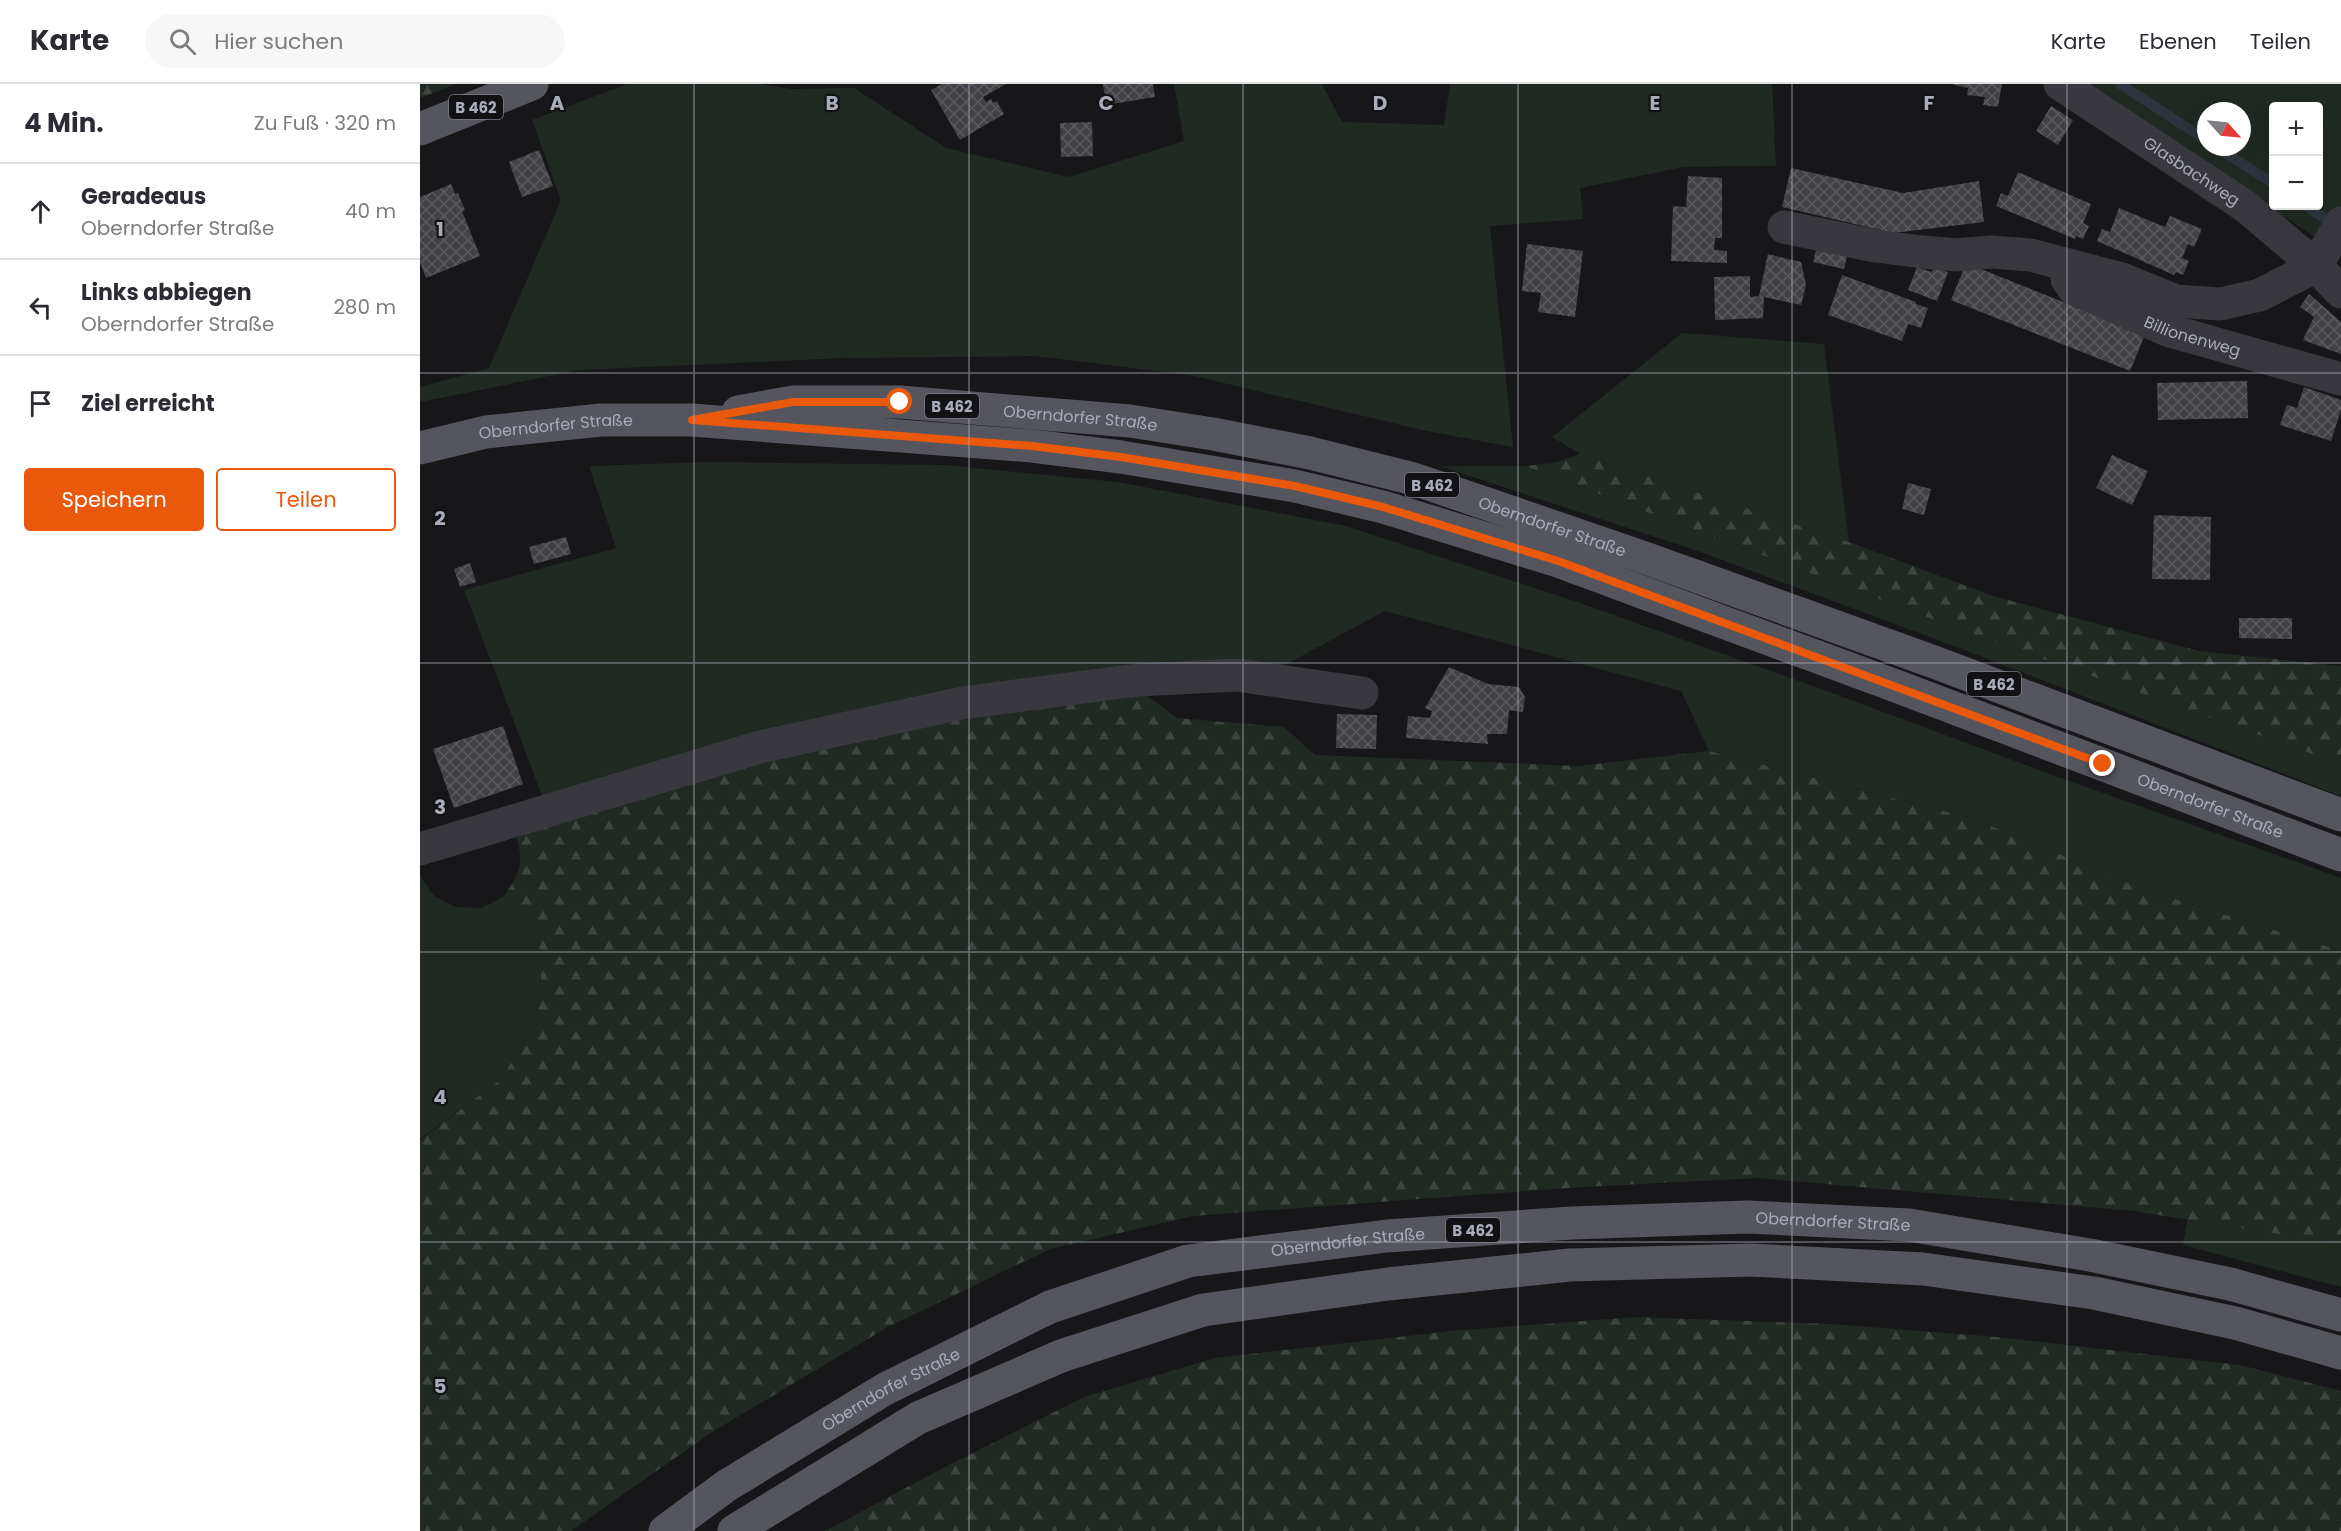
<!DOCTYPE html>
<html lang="de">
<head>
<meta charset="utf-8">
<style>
  :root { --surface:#fff; --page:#f7f7f7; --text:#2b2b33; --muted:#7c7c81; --line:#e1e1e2; --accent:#ea580c }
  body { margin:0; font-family:Poppins,sans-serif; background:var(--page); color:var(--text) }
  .controls { position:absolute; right:18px; top:18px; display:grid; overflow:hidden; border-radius:6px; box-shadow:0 6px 24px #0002 }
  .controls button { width:54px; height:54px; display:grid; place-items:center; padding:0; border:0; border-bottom:2px solid var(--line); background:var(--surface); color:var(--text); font:30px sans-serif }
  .compass { position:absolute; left:1777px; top:18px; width:54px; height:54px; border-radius:50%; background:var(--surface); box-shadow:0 6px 24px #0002; rotate:117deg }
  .stop { position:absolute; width:18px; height:18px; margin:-14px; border:4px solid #ea580c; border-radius:50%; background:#fff }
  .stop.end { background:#ea580c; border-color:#fff; box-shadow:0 2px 6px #0008 }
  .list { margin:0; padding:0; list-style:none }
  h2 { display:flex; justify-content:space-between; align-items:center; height:78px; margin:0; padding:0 24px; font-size:26px }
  h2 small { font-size:20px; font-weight:400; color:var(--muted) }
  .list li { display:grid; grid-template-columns:39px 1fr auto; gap:18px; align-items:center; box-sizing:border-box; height:96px; padding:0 24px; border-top:2px solid var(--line) }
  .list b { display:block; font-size:22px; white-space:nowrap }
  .list p { margin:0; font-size:20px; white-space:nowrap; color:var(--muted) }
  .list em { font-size:20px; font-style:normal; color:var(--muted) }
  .actions { display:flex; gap:12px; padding:18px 24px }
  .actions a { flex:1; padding:14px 0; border:2px solid var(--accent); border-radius:6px; text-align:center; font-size:21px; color:var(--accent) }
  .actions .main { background:var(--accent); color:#fff }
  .icon { flex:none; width:33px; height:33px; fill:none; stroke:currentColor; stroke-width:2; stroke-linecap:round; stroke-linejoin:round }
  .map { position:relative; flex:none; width:1921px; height:1447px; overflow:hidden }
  header { display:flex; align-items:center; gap:36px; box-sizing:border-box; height:84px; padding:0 30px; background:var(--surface); border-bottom:2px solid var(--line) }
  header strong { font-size:28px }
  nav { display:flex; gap:33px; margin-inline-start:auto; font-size:21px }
  .search { width:420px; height:54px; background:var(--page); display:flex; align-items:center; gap:15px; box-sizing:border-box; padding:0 21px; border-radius:33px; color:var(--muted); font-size:22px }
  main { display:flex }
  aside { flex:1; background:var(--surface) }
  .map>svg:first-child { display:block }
</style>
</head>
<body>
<header>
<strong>Karte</strong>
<div class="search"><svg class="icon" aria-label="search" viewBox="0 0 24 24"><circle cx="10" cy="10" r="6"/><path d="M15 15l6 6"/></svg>Hier suchen</div>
<nav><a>Karte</a><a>Ebenen</a><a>Teilen</a></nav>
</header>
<main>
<aside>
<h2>4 Min.<small>Zu Fuß · 320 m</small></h2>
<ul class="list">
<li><svg class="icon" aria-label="ahead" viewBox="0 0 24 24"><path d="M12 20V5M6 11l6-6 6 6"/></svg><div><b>Geradeaus</b><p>Oberndorfer Straße</p></div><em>40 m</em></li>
<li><svg class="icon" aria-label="left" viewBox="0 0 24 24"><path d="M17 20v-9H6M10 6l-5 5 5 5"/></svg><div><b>Links abbiegen</b><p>Oberndorfer Straße</p></div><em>280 m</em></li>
<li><svg class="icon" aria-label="arrive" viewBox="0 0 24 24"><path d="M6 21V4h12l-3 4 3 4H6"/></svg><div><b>Ziel erreicht</b></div></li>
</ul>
<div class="actions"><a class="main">Speichern</a><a>Teilen</a></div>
</aside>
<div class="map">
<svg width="1921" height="1447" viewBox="0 0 1921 1447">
  <defs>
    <pattern id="forest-firs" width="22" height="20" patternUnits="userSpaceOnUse" patternTransform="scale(1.5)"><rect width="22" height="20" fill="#212923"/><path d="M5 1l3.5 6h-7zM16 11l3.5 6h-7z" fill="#3e4541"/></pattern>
    <pattern id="building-cross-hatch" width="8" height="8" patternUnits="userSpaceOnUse" patternTransform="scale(1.5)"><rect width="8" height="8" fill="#414146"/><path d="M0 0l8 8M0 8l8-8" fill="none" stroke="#5a5a5f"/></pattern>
  </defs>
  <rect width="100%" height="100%" fill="#171719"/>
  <path fill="#212923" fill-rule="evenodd" d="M207,0H339L373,5L434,4L526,64L649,93L764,57L754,0H902L922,38L1024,41L1030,0H1352L1356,82L1264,83L1160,104L1163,135L1070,142L1093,363L1007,347L770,291L615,272L426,274L159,286L0,318V303L69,284L141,116L112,36Z
    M1661,0H1921V170ZM1854,22H1898V122H1854ZM1786,27H1822V63H1786Z
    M1262,249L1404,260L1429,458L1160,370L1132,353Z
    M290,378L525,381L698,398L926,442L1160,519L1396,603L1630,690L1921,794V867L1720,804L1554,735L1289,667L1261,607L965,527L863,582L802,586L124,717L44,506L196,464L169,382Z
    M1019,382H1105L1555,551L1892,669L1921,680V712L1542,565L1278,467Z
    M0,792L14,812L36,823L61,824L83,813L109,840L123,872L116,938L81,995L0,1055Z
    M1768,1134L1921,1160V1203L1763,1161Z"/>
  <path fill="url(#forest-firs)" d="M0,0H36L0,14Z
    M1160,370L1429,458L1573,512L1779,567L1921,582V680L1555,551L1105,382L1134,379Z
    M722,608L757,634L864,643L895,671L1158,682L1289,667L1554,735L1720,804L1921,867V1160L1713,1127L1339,1094L1161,1103L773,1132L630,1165L468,1243L292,1348L151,1447H0V1056L81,995L116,938L123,872L109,840L83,813C103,785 104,777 94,745L129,732L486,643Z
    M1216,1233L1411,1240L1577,1253L1820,1281L1921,1307V1447H405L525,1383L664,1313L795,1274L1031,1247Z"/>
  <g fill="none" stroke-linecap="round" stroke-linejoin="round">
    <path stroke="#2d343d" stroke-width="10" d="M1700,0L1786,56
      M1796,63L1854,100
      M1886,122L1909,137"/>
  </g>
  <path fill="url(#building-cross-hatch)" d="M522,0H586L563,13L566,18L571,15L573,19L577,17L584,30L540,56L511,6Z
    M683,0H733L735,13L686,21Z
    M1531,0H1582L1578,23L1563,21L1565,13L1547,11L1548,4Z
    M1631,22L1653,36L1638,61L1616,47Z
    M672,38L673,72L641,73L640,39Z
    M119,66L133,102L102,113L89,78Z
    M1371,84L1483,109L1559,97L1564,138L1473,149L1362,123Z
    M1598,88L1671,120L1663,139L1669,142L1663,155L1656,152L1655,155L1576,122L1581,109L1588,112Z
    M1268,92L1302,94V154H1295L1294,166L1307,167V179L1251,177L1253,122L1266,123Z
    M31,100L35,110L38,109L45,126L42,127L60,172L6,194L0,178V113Z
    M1699,124L1745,143L1750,132L1782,145L1774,163L1768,160L1762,174L1769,177L1763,191L1756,188L1754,191L1677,157L1682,145L1690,148Z
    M1107,160L1163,167L1155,233L1118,228L1121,209L1102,207Z
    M1397,162L1428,168L1424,185L1393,178Z
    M1348,170L1381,178L1386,201L1381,221L1344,213L1343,234L1295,236L1294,193L1330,192V213L1339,212Z
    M1546,179L1725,251L1710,287L1531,216Z
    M1497,183L1511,188L1514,183L1528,188L1517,217L1488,206Z
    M1422,191L1496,218V220L1508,224L1501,244L1488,240L1482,257L1408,231Z
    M1889,210L1921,238V270L1883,256L1894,233L1880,223Z
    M1827,297L1828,334L1738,336L1737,299Z
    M1884,303L1921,316V326L1911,357L1860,341L1867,321L1877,324Z
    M1692,371L1728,387L1712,421L1676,404Z
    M1488,399L1511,405L1504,431L1482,425Z
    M1734,431L1791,433L1790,496L1732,495Z
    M146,453L151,470L114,480L109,463Z
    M50,479L56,498L40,503L34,485Z
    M1819,534H1872V555L1819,554Z
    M1029,583L1068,600L1099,603L1105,613L1103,628L1089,626L1087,650H1067L1068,660L986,654L988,632L1010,634L1012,627L1005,624Z
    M917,630L957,631L956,665L916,664Z
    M83,642L103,700L34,724L13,665Z"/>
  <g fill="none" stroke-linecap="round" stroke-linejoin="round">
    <g stroke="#38383e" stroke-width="33">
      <path id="s1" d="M1640,0L1825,122L1896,182L1921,208"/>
      <path d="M1364,143L1455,162L1503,168L1536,171L1571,168L1610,171L1702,195L1756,217L1800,220L1840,211L1896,182L1921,139"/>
      <path id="s2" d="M1648,181L1647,195L1653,204L1747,246L1921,295"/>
      <path d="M0,765L340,663L542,619L718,596L817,591L942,609"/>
    </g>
    <g stroke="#54555d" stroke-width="33">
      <path d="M0,45L112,0"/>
      <path id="s3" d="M318,328L373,318H480L710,337L793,350L890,369L994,395L1225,474L1514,578L1921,731"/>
      <path id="s4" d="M0,364L66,348L181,336H272L612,362L701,373L875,402L963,423L1138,477L1476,602L1921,771"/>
      <path id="s5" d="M245,1447L306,1402L465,1305L630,1223L768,1177L967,1152L1151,1139L1328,1133L1489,1141L1670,1171L1810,1200L1921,1231"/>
      <path d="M314,1447L498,1334L641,1272L783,1226L968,1200L1150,1181L1331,1176L1503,1185L1674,1209L1815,1239L1921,1269"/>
    </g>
  </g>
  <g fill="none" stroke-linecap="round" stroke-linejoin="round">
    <path stroke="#ea580c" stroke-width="8" d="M480,318H373L272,336L612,362L701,373L875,402L963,423L1138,477L1683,680"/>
  </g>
  <path fill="none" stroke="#a9acb9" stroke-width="1.5" stroke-opacity="0.55" d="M274,0V1447M549,0V1447M823,0V1447M1098,0V1447M1372,0V1447M1647,0V1447M0,289H1921M0,579H1921M0,868H1921M0,1158H1921"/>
  <g text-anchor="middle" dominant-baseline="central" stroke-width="4.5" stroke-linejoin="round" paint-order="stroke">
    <g fill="#121214" stroke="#7c7e88" stroke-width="1.5">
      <rect x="29" y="11" width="54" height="24" rx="4.5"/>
      <rect x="505" y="310" width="54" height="24" rx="4.5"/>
      <rect x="985" y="389" width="54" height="24" rx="4.5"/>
      <rect x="1547" y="588" width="54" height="24" rx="4.5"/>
      <rect x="1026" y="1134" width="54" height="24" rx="4.5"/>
    </g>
    <g font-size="15" font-weight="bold" fill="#a9acb9">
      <text x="56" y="23">B 462</text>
      <text x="532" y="322">B 462</text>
      <text x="1012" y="401">B 462</text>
      <text x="1574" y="600">B 462</text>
      <text x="1053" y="1146">B 462</text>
    </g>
    <g font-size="16" fill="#a9acb9" stroke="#121214">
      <text stroke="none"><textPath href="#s1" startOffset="158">Glasbachweg</textPath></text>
      <text stroke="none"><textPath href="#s2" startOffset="154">Billionenweg</textPath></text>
      <text stroke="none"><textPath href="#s3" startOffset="344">Oberndorfer Straße</textPath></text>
      <text stroke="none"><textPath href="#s4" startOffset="138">Oberndorfer Straße</textPath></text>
      <text stroke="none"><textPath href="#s3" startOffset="830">Oberndorfer Straße</textPath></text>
      <text stroke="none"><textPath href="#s4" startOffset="1852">Oberndorfer Straße</textPath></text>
      <text stroke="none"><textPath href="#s5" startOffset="1239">Oberndorfer Straße</textPath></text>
      <text stroke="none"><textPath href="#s5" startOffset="753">Oberndorfer Straße</textPath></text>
      <text stroke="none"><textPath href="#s5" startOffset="267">Oberndorfer Straße</textPath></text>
    </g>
  </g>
  <g font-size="20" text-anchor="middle" font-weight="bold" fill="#a9acb9" stroke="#121214" stroke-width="4.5" stroke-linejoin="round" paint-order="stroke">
    <text x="137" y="26">A</text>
    <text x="412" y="26">B</text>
    <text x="686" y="26">C</text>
    <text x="960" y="26">D</text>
    <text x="1235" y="26">E</text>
    <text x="1509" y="26">F</text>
    <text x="20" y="152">1</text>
    <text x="20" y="441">2</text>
    <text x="20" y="730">3</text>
    <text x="20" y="1020">4</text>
    <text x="20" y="1309">5</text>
  </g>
</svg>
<div class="controls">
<button>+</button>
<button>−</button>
</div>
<svg class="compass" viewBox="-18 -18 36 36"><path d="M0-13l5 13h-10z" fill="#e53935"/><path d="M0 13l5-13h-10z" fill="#7c7c81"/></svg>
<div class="stop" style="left:480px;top:318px"></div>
<div class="stop end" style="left:1683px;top:680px"></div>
</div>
</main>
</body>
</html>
